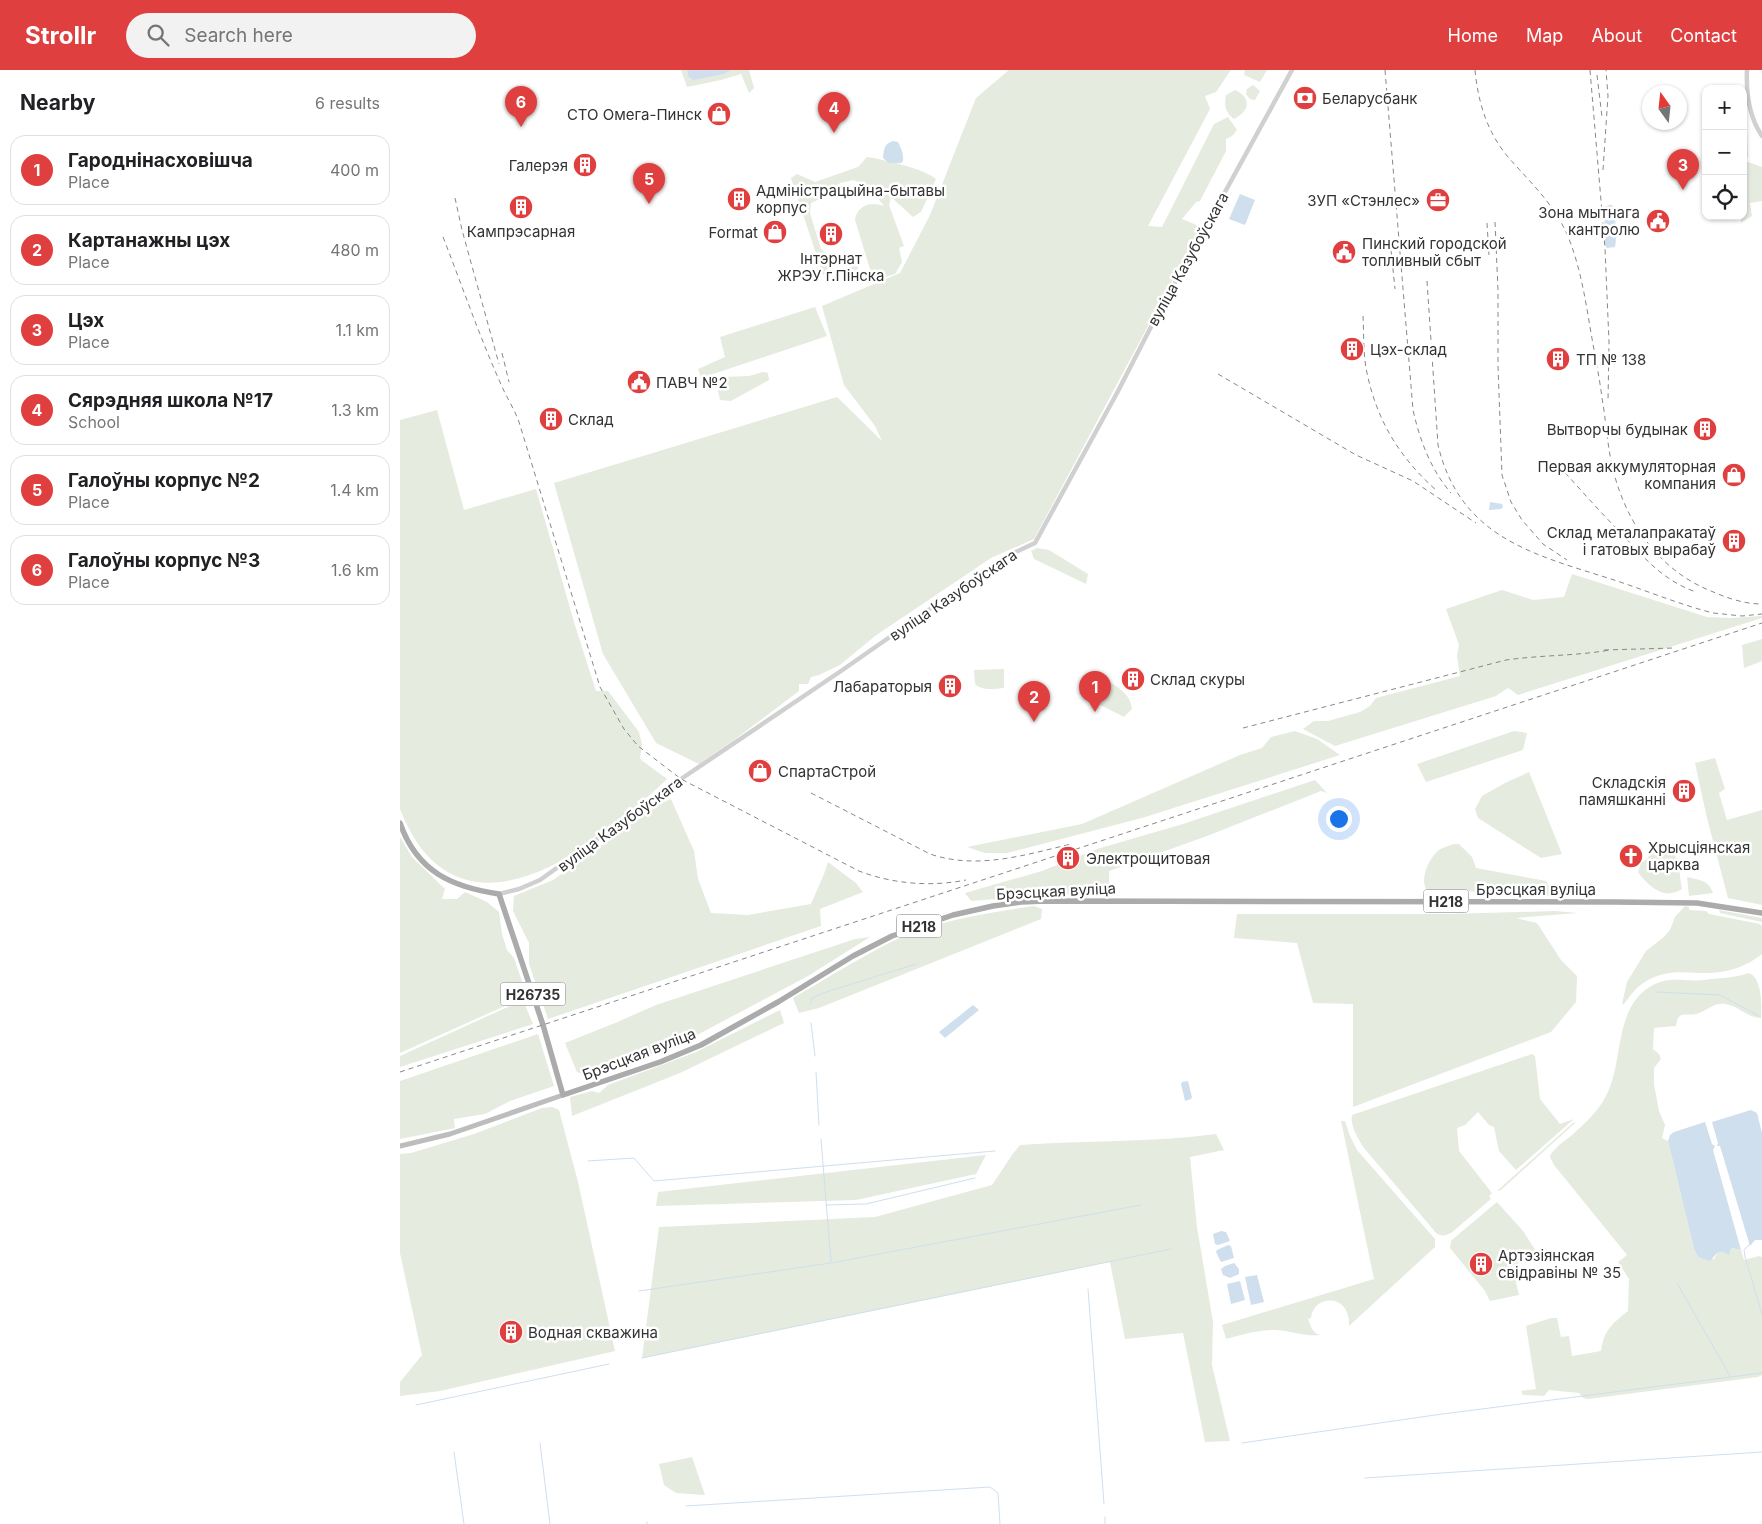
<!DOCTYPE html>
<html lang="en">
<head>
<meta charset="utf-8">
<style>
  :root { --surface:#fff; --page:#f2f2f2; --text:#202124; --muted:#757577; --line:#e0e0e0; --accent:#e03f3f }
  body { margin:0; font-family:Inter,sans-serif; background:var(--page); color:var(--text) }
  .controls { position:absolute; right:15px; top:15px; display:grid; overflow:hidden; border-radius:10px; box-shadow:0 1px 4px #0004 }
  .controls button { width:45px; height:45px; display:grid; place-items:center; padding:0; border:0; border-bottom:1px solid var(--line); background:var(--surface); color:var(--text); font:25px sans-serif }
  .compass { position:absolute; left:1242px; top:15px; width:45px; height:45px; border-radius:50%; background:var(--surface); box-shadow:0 1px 4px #0004; rotate:345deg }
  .you { position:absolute; left:938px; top:748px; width:18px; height:18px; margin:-12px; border:4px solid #fff; border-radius:50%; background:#1a73e8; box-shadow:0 0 0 8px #1a73e833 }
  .badge { display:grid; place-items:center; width:32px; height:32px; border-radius:50%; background:var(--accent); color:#fff; font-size:16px; font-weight:700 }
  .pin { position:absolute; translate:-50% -41px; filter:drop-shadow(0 1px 2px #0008) }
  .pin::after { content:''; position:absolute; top:26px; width:18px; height:15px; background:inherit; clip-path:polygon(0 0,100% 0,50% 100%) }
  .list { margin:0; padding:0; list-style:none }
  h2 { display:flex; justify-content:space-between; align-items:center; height:65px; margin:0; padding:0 20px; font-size:21px }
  h2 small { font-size:16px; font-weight:400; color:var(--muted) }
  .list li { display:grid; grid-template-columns:32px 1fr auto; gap:15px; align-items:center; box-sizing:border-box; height:70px; margin:0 10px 10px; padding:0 10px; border:1px solid var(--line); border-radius:15px }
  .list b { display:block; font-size:19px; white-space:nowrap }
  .list p { margin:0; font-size:16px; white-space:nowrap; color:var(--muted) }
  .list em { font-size:16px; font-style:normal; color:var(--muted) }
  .icon { flex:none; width:28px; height:28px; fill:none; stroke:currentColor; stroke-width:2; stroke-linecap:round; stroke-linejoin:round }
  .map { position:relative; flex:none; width:1362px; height:1454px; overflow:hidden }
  header { display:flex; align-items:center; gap:30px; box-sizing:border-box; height:70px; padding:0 25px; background:var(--accent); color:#fff }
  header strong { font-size:24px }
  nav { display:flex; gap:28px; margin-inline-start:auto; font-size:18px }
  .search { width:350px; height:45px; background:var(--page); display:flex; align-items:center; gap:12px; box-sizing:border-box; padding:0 18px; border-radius:28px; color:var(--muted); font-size:19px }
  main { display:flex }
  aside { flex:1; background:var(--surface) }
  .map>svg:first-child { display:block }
</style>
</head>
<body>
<header>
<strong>Strollr</strong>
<div class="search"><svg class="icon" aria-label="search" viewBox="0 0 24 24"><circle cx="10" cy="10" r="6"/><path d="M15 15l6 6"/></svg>Search here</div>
<nav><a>Home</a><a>Map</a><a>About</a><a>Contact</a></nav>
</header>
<main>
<aside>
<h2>Nearby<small>6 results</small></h2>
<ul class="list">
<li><span class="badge">1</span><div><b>Гароднінасховішча</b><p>Place</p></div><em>400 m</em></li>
<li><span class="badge">2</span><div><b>Картанажны цэх</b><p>Place</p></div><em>480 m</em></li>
<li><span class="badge">3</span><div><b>Цэх</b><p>Place</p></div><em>1.1 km</em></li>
<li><span class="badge">4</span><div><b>Сярэдняя школа №17</b><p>School</p></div><em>1.3 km</em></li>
<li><span class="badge">5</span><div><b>Галоўны корпус №2</b><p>Place</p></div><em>1.4 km</em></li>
<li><span class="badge">6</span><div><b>Галоўны корпус №3</b><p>Place</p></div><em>1.6 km</em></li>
</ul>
</aside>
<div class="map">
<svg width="1362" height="1454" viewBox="0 0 1362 1454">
  <rect width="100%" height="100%" fill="#fff"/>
  <path fill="#e5ebdf" d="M281,0H287L288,6L324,4L332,0H349L354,18L349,23L341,4L321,10L287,17Z
    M609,0H831L816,22L805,26L810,39L748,156L762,157L814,54L828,47L837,60L832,66L826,69V81L800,131L796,132L782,149L801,157L634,469L591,488L475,566L440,595L419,605L411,607L408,614H399V621L334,670L299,694L256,673L203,584L154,413L437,327L482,371L475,356L444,315L422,236L500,203L530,145L576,28Z
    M845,0H867L860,12L844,5Z
    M853,15L860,21L855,30L850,29L846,24L847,19Z
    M835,20C852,28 850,41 834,49C825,42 824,36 826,25Z
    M1343,34H1346L1348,87H1343Z
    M467,87C482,89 525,99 536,109L521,142L513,147L491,127L489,135L504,176L499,178L502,192L495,204L485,207L473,203L470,199L455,150C457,135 471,131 484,136L467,115L453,110L440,113L424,127L411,133L410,143L421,179L426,183L430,192L427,204L423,205L391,108L397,104L415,112L458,97Z
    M1343,92H1348L1362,97V131L1350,133L1352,146L1341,153L1340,146H1343Z
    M457,194L460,208L452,209L449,196Z
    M415,237L427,266L301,308L298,299L325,287L320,267Z
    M363,302L368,303L369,310L331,331L320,330L317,316L322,307L349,306Z
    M37,340L64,440L136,419L174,552L196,621H208L239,662L242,674L240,689L267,709C248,728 227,743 205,759C187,772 169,788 149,797C79,830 28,811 0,739V350Z
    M637,478L649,480L688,504L686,514L634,489L631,481Z
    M1172,504L1307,547L1330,548L1362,546V548L1118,625L1108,618L1096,626L935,676L903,659L914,651H928L960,642L970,636L976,628L1060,606L1057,586L1059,575L1046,539L1102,520L1133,530L1164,527Z
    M1362,569V591L1344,598L1342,575Z
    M604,599V618C594,619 582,621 575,614L574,600Z
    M688,604C705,608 731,620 732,639L724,647L679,624L685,606Z
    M895,661L917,669L940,685L742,748L607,783H585L567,777L682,754L840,685L862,678L871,667Z
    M1114,661L1127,663L1123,680L1026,712L1017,694Z
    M1315,688L1325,719L1319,723L1327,750L1362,740V835L1328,828L1307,748L1295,693Z
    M1129,702L1162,784L1141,788L1078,748L1075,739L1082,726L1105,713Z
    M915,710L927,723L921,721L807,766L709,801V823L632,826L571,831L565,823L642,801L697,779L783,754Z
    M271,729L294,781L298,809L311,843L348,845L411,834L424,804L428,792L456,813L463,822L420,839L421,856L148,949L129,894V873L113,841L114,826L153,810L260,734Z
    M0,767L12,787L45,819L42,829H57L65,822L87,832L99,842L102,864L107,880L114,888L127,926L0,983Z
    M1054,774H1059L1072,787L1076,798L1146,811L1155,826L1026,819C1020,808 1029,788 1039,780C1043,777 1049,776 1054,774Z
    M1263,775C1280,779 1279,804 1282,819C1264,831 1248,816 1238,802L1241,793L1247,789L1256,777Z
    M1287,807C1299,810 1309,810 1313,823L1289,826Z
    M634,836L642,839L641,849L419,938L399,943L393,928C426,909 459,888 493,871C537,850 587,843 634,836Z
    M1285,836L1289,837V840L1306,841L1309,844L1360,854L1362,856V884C1345,898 1323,904 1301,903C1281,902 1263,900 1245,912C1236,917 1230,926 1224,934H1222L1227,912L1246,881L1264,867L1270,860L1275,847Z
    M1319,840L1362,848V852L1320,843Z
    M1155,841L1178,843L1116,848L1137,853L1161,890L1177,906L1176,932L1151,962L953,1037V934L913,933L897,873L834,868L837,844H1050Z
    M470,867L408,906L284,972L192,1007L177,1002L165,973L215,953L256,935L455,869Z
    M1349,903C1362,908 1362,935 1361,948C1348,948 1337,935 1325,934C1314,932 1305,942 1296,944C1285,946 1278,940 1276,956L1254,958L1253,979L1259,984L1261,989L1254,998V1014L1259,1041L1265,1055L1262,1068L1268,1071L1294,1179L1298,1187L1314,1189L1318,1182L1324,1181L1331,1178L1341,1180L1344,1190L1359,1186L1362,1187V1305L1358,1307L1188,1329L1183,1328L1179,1323L1149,1320L1144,1326L1123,1325L1121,1321L1136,1319L1126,1256L1151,1248H1157L1161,1267L1169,1266L1172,1286L1201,1281C1204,1260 1212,1254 1228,1241L1229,1209L1218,1192L1227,1185L1154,1095L1150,1087L1151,1084C1156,1077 1164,1071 1171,1066C1184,1054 1198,1042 1206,1026C1225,991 1212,935 1255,914C1271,906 1286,912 1304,910C1319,908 1334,908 1349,903Z
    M123,930L133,954L0,997V986Z
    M380,940L384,953L280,1003L172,1046L170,1027L192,1021L199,1023L208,1015L294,983Z
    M138,964L154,1016L110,1031L85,1044L54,1049L55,1058L0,1069V1011Z
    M1132,984L1135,986L1140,1029L1160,1054L1174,1049L1116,1100L1099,1081L1094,1057L1089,1055L1078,1042L1065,1055L1057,1058L1059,1081L1092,1123L1089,1126L1091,1129L1051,1163C1046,1166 1042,1166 1037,1164L964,1078C958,1069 950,1056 952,1045Z
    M152,1037L159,1040L178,1112L215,1281L40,1321L0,1326V1312L22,1285L0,1183V1084L11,1083L74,1064L142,1038Z
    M941,1051H945L950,1066L957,1080L1035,1169V1177L949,1256C951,1223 913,1224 911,1248L908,1249C911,1256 912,1264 921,1265C904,1267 890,1260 873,1260C857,1260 841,1265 826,1269L822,1255L974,1209Z
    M1174,1052L1175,1053L1101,1120L1097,1121Z
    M816,1064L824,1080L790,1087L797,1157L813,1252L812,1295L830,1371L805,1372L783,1263L725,1269L710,1192L242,1288L259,1157L475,1147L592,1115L612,1085L620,1075C686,1070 752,1073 816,1064Z
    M586,1085L576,1104L456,1130L256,1136L258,1122Z
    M1097,1132L1123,1161L1139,1186L1112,1196L1119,1225L1090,1231L1085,1221L1050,1178L1051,1171L1053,1169Z
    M292,1387L305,1425L276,1423L264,1415L259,1394Z"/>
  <path fill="#d0dfed" d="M287,0H332L324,4L293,10L288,6Z
    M493,71L498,72C501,78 504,84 503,91L501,93H489L483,88C484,79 484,74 493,71Z
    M840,124L855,130L845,155L829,149Z
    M1209,135H1212C1216,143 1217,168 1215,177L1207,178L1205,175L1204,137Z
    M1090,432L1102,434L1103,437L1101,439L1089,440Z
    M573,935L579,940L545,968L539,962Z
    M788,1011L792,1027L791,1029L785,1031L781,1014L782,1012Z
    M1351,1040L1357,1043L1362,1063V1170H1355L1350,1176L1320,1076H1317L1318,1073L1312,1052Z
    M1305,1052L1312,1074L1315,1076L1313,1080L1341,1180L1331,1178L1329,1185L1324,1182H1318L1310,1191L1298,1187L1294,1179L1268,1071L1270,1065L1274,1062Z
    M821,1161L826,1162L830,1171L818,1175L815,1174L813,1164Z
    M828,1175L831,1176L834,1188L821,1192L816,1182L817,1180Z
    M834,1193L839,1199V1204L830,1208L823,1205L821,1199L825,1196Z
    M857,1205L864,1232L851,1235L845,1207Z
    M840,1211L845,1230L831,1234L827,1214Z"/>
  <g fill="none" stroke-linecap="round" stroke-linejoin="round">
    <path stroke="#d0dfed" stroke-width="1" d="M1256,922L1320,925L1359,946
      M410,935L412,928L423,923L516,894
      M411,953L415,986
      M416,1002L419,1055
      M421,1069L431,1192
      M188,1091L234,1088L254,1111L595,1081
      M426,1135L466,1134L575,1108
      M1350,1174L1344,1180L1345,1187L1362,1244
      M1277,1213L1330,1306
      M688,1219L704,1434
      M239,1221L431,1193L741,1135
      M242,1288L771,1179
      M16,1335L209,1294
      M140,1373L150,1454
      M842,1373L1035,1345L1362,1303
      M54,1382L64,1454
      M965,1408L1362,1382
      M286,1436L590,1417L598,1423L600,1454
      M705,1447V1454
      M247,1452V1454"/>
    <path stroke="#d0d0d0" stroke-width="4.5" d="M1347,0C1346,22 1349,47 1362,66
      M99,824L119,819L140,810L281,709L441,601L553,523L605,487L635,473L717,323L753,253L892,0"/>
    <path stroke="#bdbdbd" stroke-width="5" d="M0,1076L50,1064L163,1025"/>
    <path stroke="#ababab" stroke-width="5.5" d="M0,753C17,802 52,817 99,824L143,955L163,1025L260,992L301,975L378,932L453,886L492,866L553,845L593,836L621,832L646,831L1215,832L1297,833L1362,843"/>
    <path stroke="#888" stroke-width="1" stroke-dasharray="5 4" stroke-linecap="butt" d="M985,0L1013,340C1020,371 1031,400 1051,423
      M1075,0C1078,32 1087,62 1108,87C1131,113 1156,136 1169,169C1180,197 1185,227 1190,257C1194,281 1199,304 1202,328C1206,350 1207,373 1212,395C1224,450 1258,500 1311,521C1327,528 1344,534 1362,534
      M1190,0L1205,178L1209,272L1208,332
      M1197,5L1202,47
      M1203,100L1208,26L1206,0
      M55,128L62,160L99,294
      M1095,152L1098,220V296L1102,405L1111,432L1122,450L1143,474L1167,490
      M1087,153L1089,185
      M43,167C63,218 81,271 104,321C109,331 115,341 119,352L200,617L224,659L238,676L281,709L459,801C493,814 531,817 566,810
      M991,180L995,219
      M1027,211L1038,375C1060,467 1132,484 1211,509C1245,520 1278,534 1313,543L1342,546L1362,544
      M963,246C964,264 963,285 967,303C977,351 1000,388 1036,420
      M102,283L109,312
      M818,304L956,385L1013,411L1076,453
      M1159,396C1180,419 1200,442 1222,464C1244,488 1264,511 1296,522
      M1204,580L1274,578
      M843,658L1106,590C1141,585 1176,586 1210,580
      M411,723L530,784C577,800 625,785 671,774
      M0,1002L1362,553"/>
  </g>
  <defs>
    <g id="bank-disc" transform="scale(1.25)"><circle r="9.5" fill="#e03f3f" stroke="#fff"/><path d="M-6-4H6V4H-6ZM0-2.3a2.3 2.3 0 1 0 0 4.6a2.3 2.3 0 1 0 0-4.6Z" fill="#fff"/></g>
    <g id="shop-disc" transform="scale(1.25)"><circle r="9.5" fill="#e03f3f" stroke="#fff"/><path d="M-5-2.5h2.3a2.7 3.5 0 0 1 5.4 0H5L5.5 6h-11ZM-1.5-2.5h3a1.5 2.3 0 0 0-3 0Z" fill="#fff"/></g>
    <g id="building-disc" transform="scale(1.25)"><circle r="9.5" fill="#e03f3f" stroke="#fff"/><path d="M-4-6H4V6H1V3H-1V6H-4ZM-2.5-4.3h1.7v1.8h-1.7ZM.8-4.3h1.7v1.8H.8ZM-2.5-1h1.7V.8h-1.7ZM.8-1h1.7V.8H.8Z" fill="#fff"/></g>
    <g id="office-disc" transform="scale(1.25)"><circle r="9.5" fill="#e03f3f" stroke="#fff"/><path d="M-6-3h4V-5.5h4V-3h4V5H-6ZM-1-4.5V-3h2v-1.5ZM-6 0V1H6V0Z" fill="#fff"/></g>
    <g id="civic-disc" transform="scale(1.25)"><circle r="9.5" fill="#e03f3f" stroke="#fff"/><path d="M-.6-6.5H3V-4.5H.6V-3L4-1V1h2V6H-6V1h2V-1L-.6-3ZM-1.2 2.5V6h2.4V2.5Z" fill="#fff"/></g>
    <g id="church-disc" transform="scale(1.25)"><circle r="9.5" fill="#e03f3f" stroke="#fff"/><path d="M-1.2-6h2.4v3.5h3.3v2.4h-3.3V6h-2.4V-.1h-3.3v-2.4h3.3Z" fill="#fff"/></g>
  </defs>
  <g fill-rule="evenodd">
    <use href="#bank-disc" x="905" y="28"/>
    <use href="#shop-disc" x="319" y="44"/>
    <use href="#building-disc" x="185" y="95"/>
    <use href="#building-disc" x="339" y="129"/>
    <use href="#office-disc" x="1038" y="130"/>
    <use href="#building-disc" x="121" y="137"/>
    <use href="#civic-disc" x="1258" y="151"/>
    <use href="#shop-disc" x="375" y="162"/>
    <use href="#building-disc" x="431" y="164"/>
    <use href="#civic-disc" x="944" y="182"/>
    <use href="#building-disc" x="952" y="279"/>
    <use href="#building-disc" x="1158" y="289"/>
    <use href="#civic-disc" x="239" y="312"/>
    <use href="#building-disc" x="151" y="349"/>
    <use href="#building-disc" x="1305" y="359"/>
    <use href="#shop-disc" x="1334" y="405"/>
    <use href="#building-disc" x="1334" y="471"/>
    <use href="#building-disc" x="733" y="609"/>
    <use href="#building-disc" x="550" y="616"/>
    <use href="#shop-disc" x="360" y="701"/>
    <use href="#building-disc" x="1284" y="721"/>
    <use href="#church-disc" x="1231" y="786"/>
    <use href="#building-disc" x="668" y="788"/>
    <use href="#building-disc" x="1081" y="1194"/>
    <use href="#building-disc" x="111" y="1262"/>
  </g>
  <g text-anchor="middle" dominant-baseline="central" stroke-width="5" stroke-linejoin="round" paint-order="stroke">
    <g fill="#fff" stroke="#707070" stroke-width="1">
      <rect x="1023.5" y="819.5" width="45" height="23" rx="4"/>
      <rect x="496.5" y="844.5" width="45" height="23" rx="4"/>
      <rect x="100.5" y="912.5" width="65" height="23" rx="4"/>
    </g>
    <g font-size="14" font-weight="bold" fill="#333">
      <text x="1046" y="831">Н218</text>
      <text x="519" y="856">Н218</text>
      <text x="133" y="924">Н26735</text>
    </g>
    <g font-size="15" fill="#333" stroke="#fff" text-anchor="start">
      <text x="922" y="28">Беларусбанк</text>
      <text x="302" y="44" text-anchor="end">СТО Омега-Пинск</text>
      <text x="168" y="95" text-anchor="end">Галерэя</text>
      <text x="356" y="120">Адміністрацыйна-бытавы<tspan x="356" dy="17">корпус</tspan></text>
      <text x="1020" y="130" text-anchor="end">ЗУП «Стэнлес»</text>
      <text x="1240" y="142" text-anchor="end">Зона мытнага<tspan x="1240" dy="17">кантролю</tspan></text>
      <text x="121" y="161" text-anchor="middle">Кампрэсарная</text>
      <text x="358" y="162" text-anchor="end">Format</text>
      <text x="962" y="173">Пинский городской<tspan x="962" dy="17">топливный сбыт</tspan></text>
      <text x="431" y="188" text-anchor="middle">Інтэрнат<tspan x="431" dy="17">ЖРЭУ г.Пінска</tspan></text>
      <text x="970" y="279">Цэх-склад</text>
      <text x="1176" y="289">ТП № 138</text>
      <text x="256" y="312">ПАВЧ №2</text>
      <text x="168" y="349">Склад</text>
      <text x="1288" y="359" text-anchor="end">Вытворчы будынак</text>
      <text x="1316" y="396" text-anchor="end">Первая аккумуляторная<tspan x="1316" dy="17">компания</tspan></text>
      <text x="1316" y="462" text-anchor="end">Склад металапракатаў<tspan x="1316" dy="17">і гатовых вырабаў</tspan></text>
      <text x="750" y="609">Склад скуры</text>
      <text x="532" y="616" text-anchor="end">Лабараторыя</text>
      <text x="378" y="701">СпартаСтрой</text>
      <text x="1266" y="712" text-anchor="end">Складскія<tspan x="1266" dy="17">памяшканні</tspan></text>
      <text x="1248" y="777">Хрысціянская<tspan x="1248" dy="17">царква</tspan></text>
      <text x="686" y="788">Электрощитовая</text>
      <text x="1098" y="1185">Артэзіянская<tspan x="1098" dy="17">свідравіны № 35</tspan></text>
      <text x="128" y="1262">Водная скважина</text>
    </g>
    <g font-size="15" fill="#333" stroke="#fff">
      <text transform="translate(788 189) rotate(-61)">вуліца Казубоўскага</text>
      <text transform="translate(553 525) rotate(-34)">вуліца Казубоўскага</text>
      <text transform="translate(220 754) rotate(-36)">вуліца Казубоўскага</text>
      <text x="1136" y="819">Брэсцкая вуліца</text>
      <text transform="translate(656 821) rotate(-3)">Брэсцкая вуліца</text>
      <text transform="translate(239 984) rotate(-21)">Брэсцкая вуліца</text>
    </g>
  </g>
</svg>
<div class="controls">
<button>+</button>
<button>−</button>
<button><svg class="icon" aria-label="locate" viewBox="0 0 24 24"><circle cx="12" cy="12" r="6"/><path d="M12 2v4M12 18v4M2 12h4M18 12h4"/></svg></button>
</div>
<svg class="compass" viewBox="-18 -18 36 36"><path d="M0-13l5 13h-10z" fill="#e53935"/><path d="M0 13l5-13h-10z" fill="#757577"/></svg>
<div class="you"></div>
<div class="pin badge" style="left:695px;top:642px">1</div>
<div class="pin badge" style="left:634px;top:652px">2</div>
<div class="pin badge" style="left:1283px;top:120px">3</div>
<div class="pin badge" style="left:434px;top:63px">4</div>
<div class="pin badge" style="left:249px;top:134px">5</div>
<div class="pin badge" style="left:121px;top:57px">6</div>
</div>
</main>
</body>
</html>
